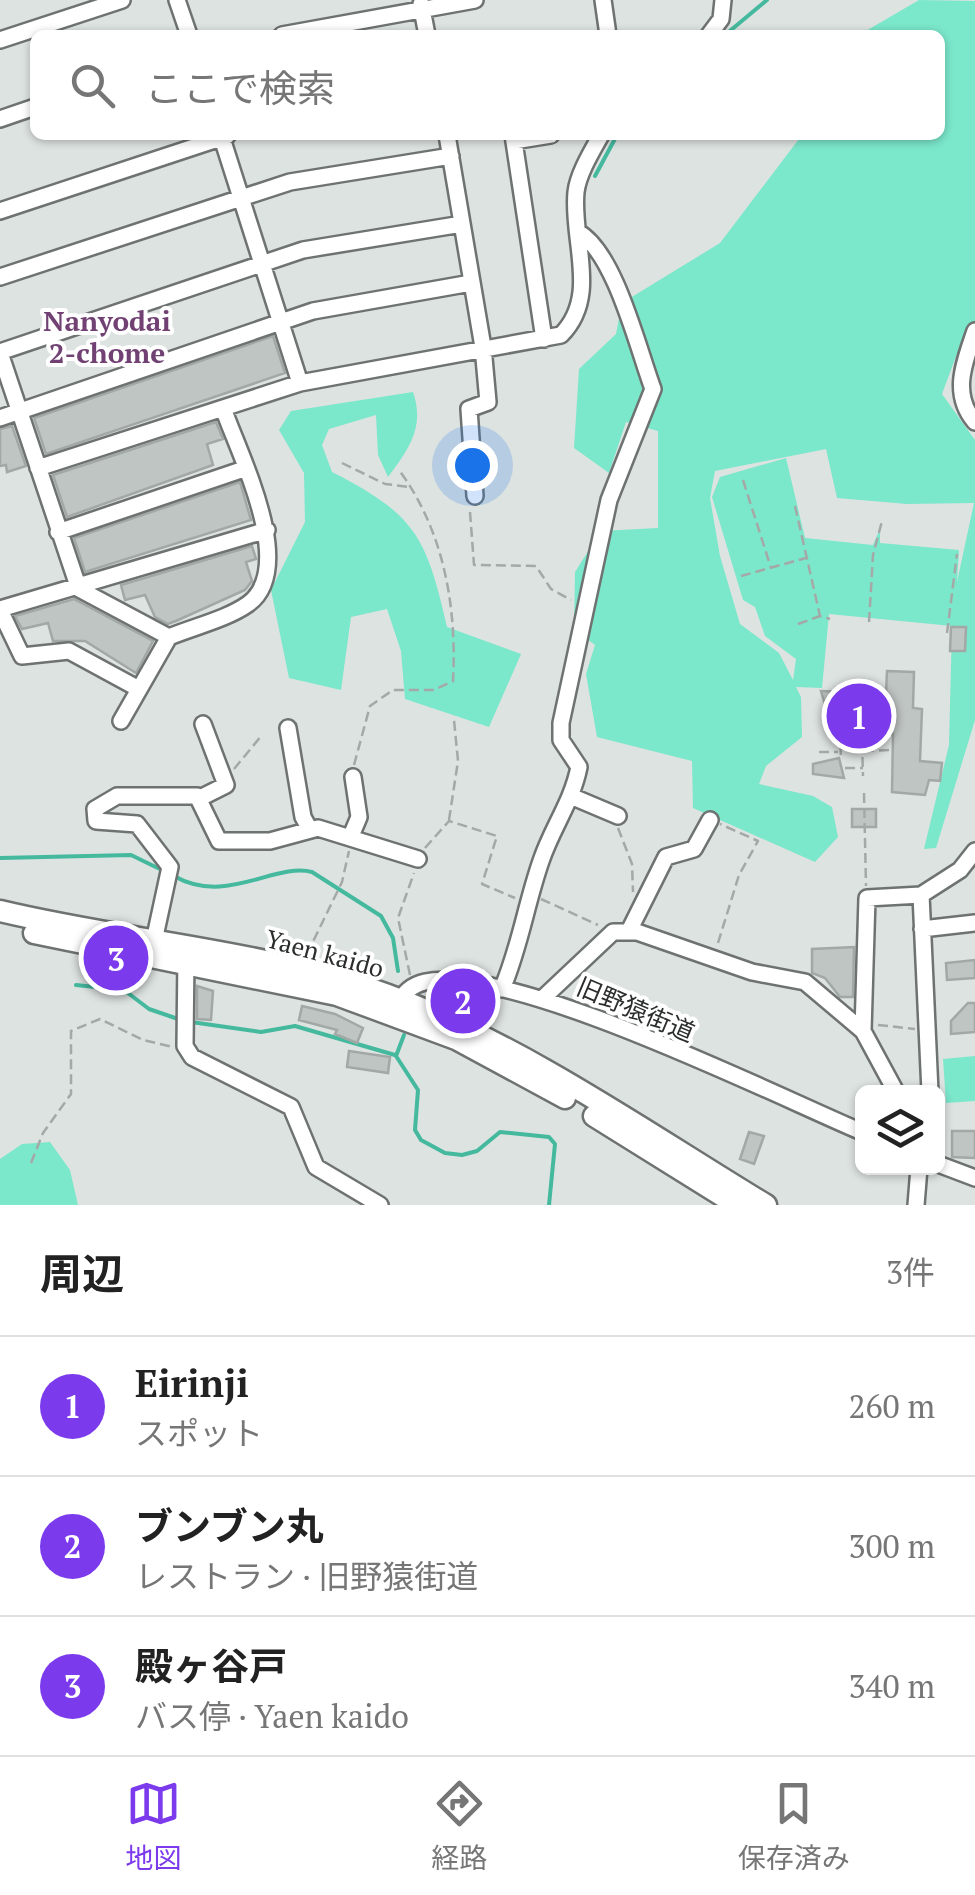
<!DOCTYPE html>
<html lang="ja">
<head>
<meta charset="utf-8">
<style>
  :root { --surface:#fff; --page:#f2f2f2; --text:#222; --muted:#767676; --line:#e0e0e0; --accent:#7c3aed }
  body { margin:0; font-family:"PT Serif","Noto Sans JP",serif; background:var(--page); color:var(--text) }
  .controls { position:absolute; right:30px; bottom:30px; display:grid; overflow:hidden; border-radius:15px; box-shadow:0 2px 8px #0004 }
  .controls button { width:90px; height:90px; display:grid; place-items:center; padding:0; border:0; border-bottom:2px solid var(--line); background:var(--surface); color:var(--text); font:50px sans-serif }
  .you { position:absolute; left:472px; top:465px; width:35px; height:35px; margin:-25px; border:8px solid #fff; border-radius:50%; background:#1a73e8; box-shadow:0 0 0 15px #1a73e833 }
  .badge { display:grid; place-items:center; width:65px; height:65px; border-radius:50%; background:var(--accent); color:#fff; font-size:32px; font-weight:700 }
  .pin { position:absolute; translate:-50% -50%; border:5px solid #fff; box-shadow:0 2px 10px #0006 }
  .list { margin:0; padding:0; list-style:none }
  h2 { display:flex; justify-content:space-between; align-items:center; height:130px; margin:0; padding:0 40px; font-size:42px }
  h2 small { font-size:32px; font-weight:400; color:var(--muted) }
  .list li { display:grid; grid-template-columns:65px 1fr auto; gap:30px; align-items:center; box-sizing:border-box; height:140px; padding:0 40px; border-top:2px solid var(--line) }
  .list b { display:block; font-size:38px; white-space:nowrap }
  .list p { margin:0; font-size:32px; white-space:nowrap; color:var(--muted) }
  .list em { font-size:32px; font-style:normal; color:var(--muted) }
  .icon { flex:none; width:55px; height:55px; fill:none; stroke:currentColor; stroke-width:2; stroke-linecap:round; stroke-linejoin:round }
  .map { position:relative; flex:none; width:975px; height:1205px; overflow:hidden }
  .search { position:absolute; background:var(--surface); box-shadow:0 2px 8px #0004; left:30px; right:30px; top:30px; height:110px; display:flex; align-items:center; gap:25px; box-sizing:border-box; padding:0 35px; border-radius:15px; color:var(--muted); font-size:38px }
  .sheet { height:550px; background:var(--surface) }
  nav { display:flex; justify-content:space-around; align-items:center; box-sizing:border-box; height:140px; border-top:2px solid var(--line); background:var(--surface); font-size:28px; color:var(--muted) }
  nav a { display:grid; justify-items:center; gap:5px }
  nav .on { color:var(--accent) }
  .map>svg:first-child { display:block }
</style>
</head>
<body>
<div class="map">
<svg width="975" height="1205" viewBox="0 0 975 1205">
  <rect width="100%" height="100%" fill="#dde3e1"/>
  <path fill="#7be7cb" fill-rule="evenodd" d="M919,0L975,1V329L964,335L942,394L975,440V720L936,848L924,849L949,745L952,626L829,614L822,688L796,687L801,697L802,737L766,766L759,784L813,796L832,807L838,837L815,862L693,808L692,761L597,737L586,674L595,645L574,629L575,572L601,531L658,528V431L626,422L609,473L574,448L579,369L616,334L622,303L720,243L802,135H940V35H859ZM826,449L837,498L907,504L974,503L957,582L959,550L880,543V529L873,545L805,538L786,458L720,477L712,497L743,600L755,607L765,636L796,659L793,680L779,653L740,624L720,556L710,498L715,471Z
    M413,392C425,427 409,449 388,477L378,455L376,415L329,429L322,445L332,472C416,515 426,536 447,627L521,654L489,727L405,699L401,651L387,609L351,617L341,690L289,678L271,590L305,522L304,473L279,430L291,411Z
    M975,1056V1101L946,1103L943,1059Z
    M50,1142L70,1170L78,1205H0V1159L22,1144Z"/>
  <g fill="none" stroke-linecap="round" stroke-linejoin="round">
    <path stroke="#44b99e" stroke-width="4" d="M725,35L767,0
      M595,176L617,135
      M0,858L131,855L166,872
      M174,876C226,906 275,862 312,872L381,916L393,938L398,971
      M76,985L124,990L149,1009L178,1019
      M191,1022L261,1032L295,1026L395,1055
      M404,1035L396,1056L418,1090L415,1130L421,1140L445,1153L462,1155L477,1151L500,1132L549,1137L555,1144L549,1205"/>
  </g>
  <path fill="#bfc5c3" stroke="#a2a8a6" stroke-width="2.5" d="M273,336L285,373L46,454L34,418Z
    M216,422L223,439L207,444L213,465L67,517L53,475Z
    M12,426L26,466L7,472L6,465L0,466V429Z
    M240,482L251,520L85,572L74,538Z
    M252,546L256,559L246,562L252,581L245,590L176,621L168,624L155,617L145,595L125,600L121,585Z
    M74,599L153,641L136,673L85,641H53L48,623L22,629L15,616Z
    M951,627H966L965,651H950Z
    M887,671L914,672L913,708L922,709L920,761L942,763L940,781L929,780L925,795L892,792L893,734L854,740V733L832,728L821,691L886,693Z
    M839,758L844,778L813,774V764Z
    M852,809H876V827H852Z
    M854,947L853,997H840L825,978L812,973V949Z
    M975,960V978L947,980L946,963Z
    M197,986L213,991L211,1020L197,1019Z
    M968,1003H975V1032L951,1034V1021Z
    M302,1006L335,1014L363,1028L357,1043L335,1034L337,1030L299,1020Z
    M349,1051L390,1057L388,1073L347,1067Z
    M952,1131H975V1158L952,1157Z
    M749,1132L764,1136L754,1164L740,1159Z"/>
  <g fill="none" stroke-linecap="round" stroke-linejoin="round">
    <g stroke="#6e7372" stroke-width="20">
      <path id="minor" d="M177,0L189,35
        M603,0L608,35
        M421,4L427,35
        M282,35L475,0
        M709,35L721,19L723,0
        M0,40L122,0
        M0,119L35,107
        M221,135L300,383
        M447,135L483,347L488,402L469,409L475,496
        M513,135L544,339
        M514,141L551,135
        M0,211L227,136
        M0,277L290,182L451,156
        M975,331C964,363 951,394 975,422
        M0,352L303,250L462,224
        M0,353L79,589L169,637C193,627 227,619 248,604C298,568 239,454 223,408
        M0,418L313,311L471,283
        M38,468L300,383L561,335C600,296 571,240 576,192C578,174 592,151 601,135
        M58,532L244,469
        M0,609L267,530
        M0,610L22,656L69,651L139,689
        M121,721L169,637
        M288,728L303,817L309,828
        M573,797L618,816
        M198,799L226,785L203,724
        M351,836L359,817L353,777
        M922,929L975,923
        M629,931L666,857L694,849L710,820
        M154,941L170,867L137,824L96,821L95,809L117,796H197L219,841H270L318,828L418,859
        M186,955L185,1046L192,1057L291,1107L316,1167L380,1205
        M502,989C520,947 526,904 541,861C552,828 572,802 579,767L561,740V723L609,500L653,389C638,349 615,252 578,232
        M542,999L613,932H637L752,972L805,982L863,1031L896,1092
        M397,1005C403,993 411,985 425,982C512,964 772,1094 862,1132
        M863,1031L867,898L921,895
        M930,1092L921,895L960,870L975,851
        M938,1164L975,1178
        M916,1205L919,1168"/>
    </g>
    <g stroke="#6e7372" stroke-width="25">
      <path id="major" d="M0,911C133,943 273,950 401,1000C531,1051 647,1133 766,1205
        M34,933L337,995L456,1039L565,1098
        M594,1116L737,1205"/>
    </g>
    <path stroke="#a4a9a7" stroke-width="2.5" stroke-dasharray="10 5" stroke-linecap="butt" d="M342,463L385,484L410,487
      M743,480L771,568
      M795,506L820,616
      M470,512L474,565L536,566L551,589L571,600
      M741,576L806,558
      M869,622L873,555L882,521
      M798,624L820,616L830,619
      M947,633L957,554
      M840,730L841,760
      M862,742L863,776
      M842,748L862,747
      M864,751L890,750
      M819,752H838
      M354,765L370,706L393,690H434L453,681C457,607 444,531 399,470
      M845,768H863
      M234,769L262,735
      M864,793L866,886
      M449,820L458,761L454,720
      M618,828L632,864L633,892
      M425,848L449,821L497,836L482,884L515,898
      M541,899L598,925
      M718,943L739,875L758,841L720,824
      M307,954L342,882L349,851
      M410,975L398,918L414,873
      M878,1025L915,1029
      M31,1163L43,1133L71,1094V1031L100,1019L143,1040L173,1047"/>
    <use href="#minor" stroke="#fff" stroke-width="15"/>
    <use href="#major" stroke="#fff" stroke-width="20"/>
  </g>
  <g text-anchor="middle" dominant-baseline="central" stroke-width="8" stroke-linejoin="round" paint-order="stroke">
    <g font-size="25" fill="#2c2e2d" stroke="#fff">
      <text transform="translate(325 953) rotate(15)">Yaen kaido</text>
      <text transform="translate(636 1009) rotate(23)">旧野猿街道</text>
    </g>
    <g font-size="28" font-weight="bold" fill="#714174" stroke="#fff">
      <text x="107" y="320">Nanyodai<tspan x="107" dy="32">2-chome</tspan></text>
    </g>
  </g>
</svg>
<div class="controls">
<button><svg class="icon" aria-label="layers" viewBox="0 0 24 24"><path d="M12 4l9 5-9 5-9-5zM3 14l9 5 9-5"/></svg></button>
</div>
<div class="you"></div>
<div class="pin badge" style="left:859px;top:716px">1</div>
<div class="pin badge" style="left:463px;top:1001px">2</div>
<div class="pin badge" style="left:116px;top:958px">3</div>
<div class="search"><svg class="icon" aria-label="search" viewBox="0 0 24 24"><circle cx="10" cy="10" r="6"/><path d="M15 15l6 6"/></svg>ここで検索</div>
</div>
<section class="sheet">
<h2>周辺<small>3件</small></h2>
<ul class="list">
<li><span class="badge">1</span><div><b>Eirinji</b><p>スポット</p></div><em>260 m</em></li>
<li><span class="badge">2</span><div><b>ブンブン丸</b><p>レストラン · 旧野猿街道</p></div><em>300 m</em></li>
<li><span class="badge">3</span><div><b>殿ヶ谷戸</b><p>バス停 · Yaen kaido</p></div><em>340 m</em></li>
</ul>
</section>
<nav>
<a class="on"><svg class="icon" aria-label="map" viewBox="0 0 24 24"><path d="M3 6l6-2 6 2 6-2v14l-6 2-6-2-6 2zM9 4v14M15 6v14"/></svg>地図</a>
<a><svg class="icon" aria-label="directions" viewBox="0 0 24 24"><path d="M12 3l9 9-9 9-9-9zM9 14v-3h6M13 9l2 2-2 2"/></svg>経路</a>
<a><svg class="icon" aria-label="saved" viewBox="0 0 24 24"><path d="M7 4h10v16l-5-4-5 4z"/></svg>保存済み</a>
</nav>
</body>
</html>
